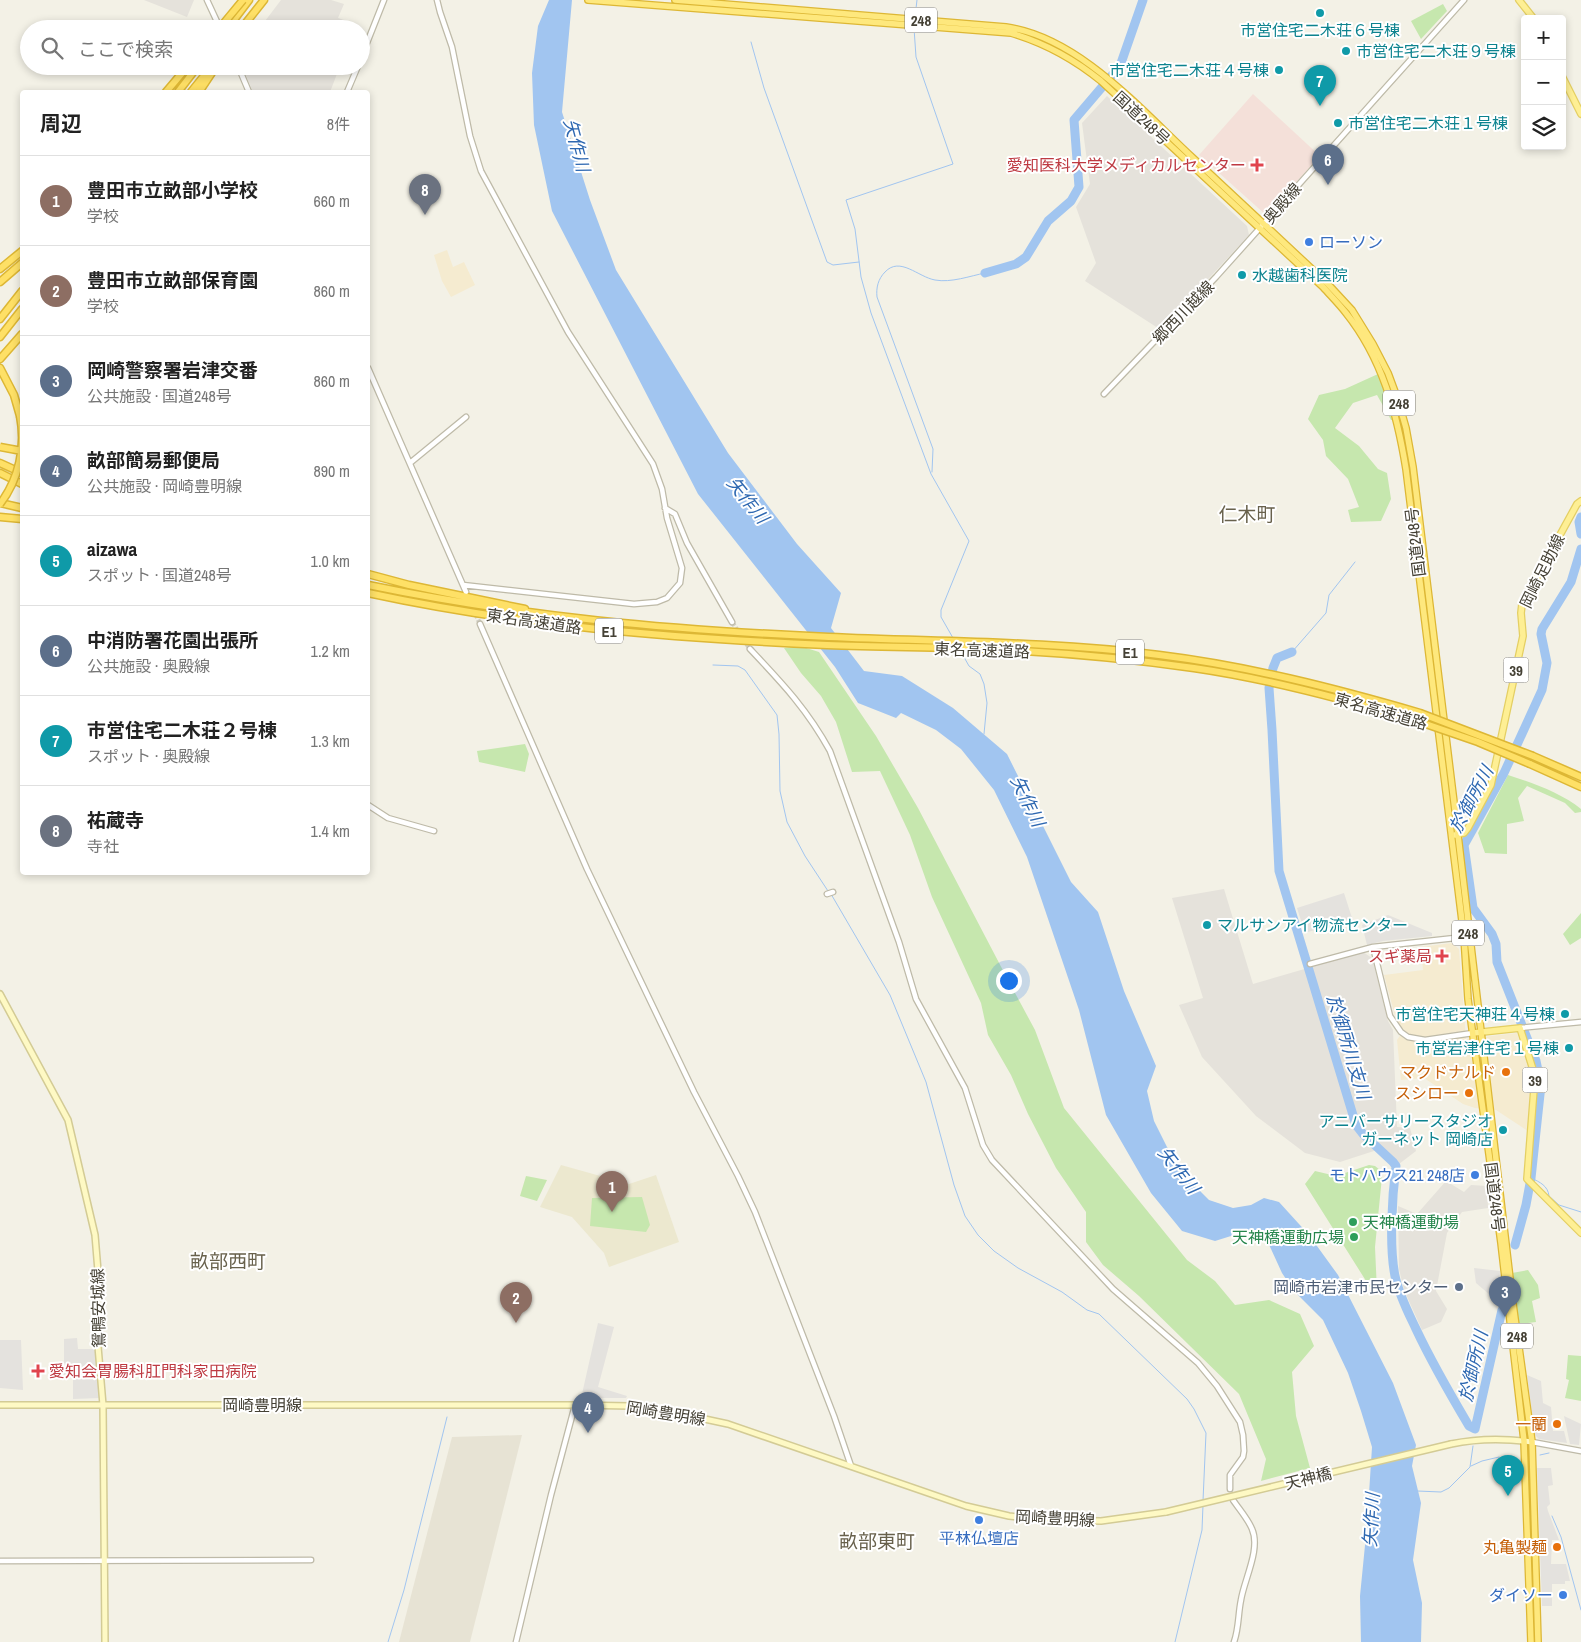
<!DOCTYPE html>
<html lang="ja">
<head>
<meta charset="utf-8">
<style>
  :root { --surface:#fff; --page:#f2f2f2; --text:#222; --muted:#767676; --line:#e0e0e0; --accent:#1a73e8 }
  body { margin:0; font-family:"Archivo Narrow","Noto Sans JP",sans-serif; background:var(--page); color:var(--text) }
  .controls { position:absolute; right:15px; top:15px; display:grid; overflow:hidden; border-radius:5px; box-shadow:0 2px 8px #0003 }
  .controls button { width:45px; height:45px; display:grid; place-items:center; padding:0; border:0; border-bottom:1px solid var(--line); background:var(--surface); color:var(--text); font:25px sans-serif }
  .you { position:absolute; left:1008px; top:980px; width:18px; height:18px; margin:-12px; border:4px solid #fff; border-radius:50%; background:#1a73e8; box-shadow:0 0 0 8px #1a73e833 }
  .badge { display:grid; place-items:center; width:32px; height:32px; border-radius:50%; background:var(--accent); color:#fff; font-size:16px; font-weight:700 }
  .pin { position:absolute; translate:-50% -41px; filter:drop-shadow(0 1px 2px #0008) }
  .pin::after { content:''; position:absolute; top:26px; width:18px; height:15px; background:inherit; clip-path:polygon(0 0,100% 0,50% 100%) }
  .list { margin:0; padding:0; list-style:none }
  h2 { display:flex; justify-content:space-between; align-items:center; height:65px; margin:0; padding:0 20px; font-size:21px }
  h2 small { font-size:16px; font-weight:400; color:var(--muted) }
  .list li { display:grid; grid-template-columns:32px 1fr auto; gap:15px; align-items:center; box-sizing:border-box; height:90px; padding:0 20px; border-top:1px solid var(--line) }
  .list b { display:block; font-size:19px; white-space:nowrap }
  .list p { margin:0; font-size:16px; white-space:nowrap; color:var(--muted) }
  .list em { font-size:16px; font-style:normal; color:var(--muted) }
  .icon { flex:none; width:28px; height:28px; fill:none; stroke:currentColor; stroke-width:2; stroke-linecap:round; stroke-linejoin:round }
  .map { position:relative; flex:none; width:1581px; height:1642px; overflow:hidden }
  .search { position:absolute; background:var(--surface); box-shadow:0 2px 8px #0003; left:20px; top:20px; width:350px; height:55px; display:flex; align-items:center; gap:12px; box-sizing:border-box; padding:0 18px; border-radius:28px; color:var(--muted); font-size:19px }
  .panel { position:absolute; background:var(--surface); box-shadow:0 2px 8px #0003; left:20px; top:90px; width:350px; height:785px; border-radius:5px }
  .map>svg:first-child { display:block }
</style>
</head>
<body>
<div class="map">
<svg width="1581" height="1642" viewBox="0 0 1581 1642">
  <rect width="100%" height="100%" fill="#f3f1e6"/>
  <path fill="#e7e3d4" d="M522,1435L470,1642H399L452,1437Z"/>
  <path fill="#f5ebd0" d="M447,250L453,267L464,262L475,285L451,297L442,281L434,255Z
    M1452,943L1459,949L1466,1039L1517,1033L1531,1070L1528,1131L1496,1110L1475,1108L1463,1104L1424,1078L1401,1080L1397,1040L1404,1030L1397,1023L1384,975L1423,970L1421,947Z"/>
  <path fill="#e5e2db" d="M144,0H194L187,17Z
    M281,0H331L344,4L338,18L356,24L354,29H259Z
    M242,66H340L330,92H253Z
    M1107,96L1247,226L1249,235L1161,330L1085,281L1096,263L1076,207L1090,184L1082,123Z
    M1224,889L1253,984L1363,952L1372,958L1388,1021L1393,1030L1397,1127L1410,1128L1416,1151L1399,1164L1377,1150L1340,1162L1305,1153L1256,1116L1202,1057L1179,1005L1203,998L1172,898Z
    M1446,1181L1464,1192L1471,1185L1487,1186L1488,1208L1462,1212L1447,1233L1436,1291L1447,1309L1441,1322L1422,1330L1404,1290L1399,1269L1398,1206L1417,1214Z"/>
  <path fill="#ece8cf" d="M561,1165L629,1184L656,1175L679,1242L609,1267L604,1253L572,1217L540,1207Z"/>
  <path fill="#f4e0d9" d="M1253,94L1320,156L1266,215L1199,155Z"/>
  <path fill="#c6e7ae" d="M1443,4L1447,11L1421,39L1411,21Z
    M1378,374L1395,420H1391L1377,395L1353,403L1335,428L1359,446L1378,469L1387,473L1391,499L1381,521L1351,522L1348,510L1359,507L1348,479L1326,456L1323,440L1308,419L1319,395L1345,389Z
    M800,646L819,652L876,736L918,808L1008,980L1035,1030L1064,1108L1187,1260L1215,1281L1235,1305L1269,1300L1300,1314L1314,1346L1292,1372L1296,1416L1310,1468L1261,1481L1266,1459L1239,1394L1139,1296L1103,1265L1086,1242V1212L1056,1168L1028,1114L1011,1075L988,1035L981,1003L932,897L910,835L880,771L852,772L836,722L821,696L801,673L784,648Z
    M525,744L529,754L525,772L479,762L477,751Z
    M1508,775C1533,783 1561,793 1581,809V812L1575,813L1565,803L1527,786L1518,798L1524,821L1507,824V854L1485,853L1478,833Z
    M1581,913V938L1570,945L1563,934Z
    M1369,1165L1375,1166L1380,1170L1382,1177L1375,1247L1377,1291L1373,1292L1305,1184L1315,1171L1336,1176Z
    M526,1176L547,1180L537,1201L520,1196Z
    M642,1197L650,1225L646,1232L590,1226L592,1198Z
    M1528,1270L1538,1285L1540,1298L1532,1301L1536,1322L1519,1324L1512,1273Z
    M1568,1355L1581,1356V1401L1565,1398L1569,1380L1566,1379Z"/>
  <path fill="#e4e2de" d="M1344,893L1352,918L1305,933L1297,908Z
    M1388,915L1432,933V936L1383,941L1367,945L1362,925Z
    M1474,1268L1500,1271L1498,1296L1490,1295L1476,1283Z
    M598,1323L614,1327L598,1387L627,1396L626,1398H584L582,1394Z
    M77,1338L78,1349H95L98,1375L96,1377L99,1382L100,1398L73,1399V1378H64V1339Z
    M0,1340H21L23,1390L0,1388Z
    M1527,1375L1541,1381L1543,1403L1551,1407L1553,1431H1564L1567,1443L1539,1439L1535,1435Z
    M1564,1416L1581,1424L1579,1445L1570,1444Z
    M1537,1468H1551L1552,1477L1553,1485L1548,1486L1550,1504L1547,1507L1548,1511L1559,1540H1552L1551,1564H1566L1570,1581H1565V1584H1552V1606H1542Z"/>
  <path fill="#a1c5f0" d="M549,0H572L562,112L590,200L616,270L728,453L797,544L841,593L831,628L864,671L902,676L953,708L1007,754L1071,882L1098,912L1124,991L1156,1066L1147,1091L1154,1121L1178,1169L1209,1200L1233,1208L1251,1205L1264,1198L1279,1202L1309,1235L1338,1275L1393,1383L1416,1445L1412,1466L1421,1503L1413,1560L1422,1603L1421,1642H1361L1360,1596L1367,1525L1372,1447L1361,1411L1348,1373L1323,1320L1294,1291L1282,1273L1266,1238L1247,1231L1215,1241L1182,1231L1151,1193L1106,1115L1079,1010L1027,857L994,790L961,749L936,730L901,713L896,718L858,703L835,667L698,494L552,211L534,125L532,73L538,26Z"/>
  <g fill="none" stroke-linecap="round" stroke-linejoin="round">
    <path stroke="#a1c5f0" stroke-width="1" d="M915,17L917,0
      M914,28L916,57L953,164L846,200L855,229L861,277L871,313L931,474L969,541L941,610V617L953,638
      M751,42L764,88L827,262L833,265L859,262
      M932,472L933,449L877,297C876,288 878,279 885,272C900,256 918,277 935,280C951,283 970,276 985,273
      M960,650L969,666L980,674L984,684L987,703L984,734
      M1292,652L1326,613L1329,595L1355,562
      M713,665L738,666L745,670L777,715L779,734L780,791L787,822L805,856L828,891
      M831,894L890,995L926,1082L954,1185L965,1216L978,1235L994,1251L1018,1268L1062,1292L1087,1310L1099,1314L1187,1399L1194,1409L1206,1433L1203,1501
      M1531,1178C1540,1182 1548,1186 1549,1196L1559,1205L1581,1212
      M1475,1432V1429
      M1540,1455L1549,1453
      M1471,1466L1482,1461L1499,1457
      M1417,1491L1441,1492L1449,1488L1470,1467L1473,1446
      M1552,1516L1561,1537L1581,1610
      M388,1642L404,1590L447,1417
      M1175,1642L1202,1530L1203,1505"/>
    <path stroke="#a1c5f0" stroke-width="9" d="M985,273L1016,264L1026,257L1048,221L1071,201L1079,187L1074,120L1120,66L1143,0
      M1581,517L1579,522L1581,534
      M1292,652L1277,658L1273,668L1269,688L1272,730L1279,871L1356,1125L1363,1134L1393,1162L1396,1166C1392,1197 1389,1246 1395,1276C1399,1295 1408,1312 1416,1329C1432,1363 1450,1394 1469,1426L1475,1429L1502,1310
      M1515,1245L1526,1205L1531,1178L1541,1085L1536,1061L1497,962L1496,944L1492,934L1473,908L1464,845L1504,773L1542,690L1547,663L1541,634L1542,629L1571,582L1581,549"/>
    <path stroke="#d0cec3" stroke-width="4.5" stroke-dasharray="4.5 2" stroke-linecap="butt" d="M470,602L480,624
      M732,622L750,649"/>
    <g stroke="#bebaa8" stroke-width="7">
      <path id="tertiary" d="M207,0L220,28
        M437,0L440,12L452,47L470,136L481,171L568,332L653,464L662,489L667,518L682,568L680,583L667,598L657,602L634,604L463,585
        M361,58L384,0
        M238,66L249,92
        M347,92L358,66
        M368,368L466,592
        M1104,394L1216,277L1464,0
        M410,463L466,417
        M665,508L675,514L687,543L732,622
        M480,624L587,869L694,1092L738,1176L755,1212L834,1416L851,1466
        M750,649C782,683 807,709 830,751L899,942L916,999L965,1088L983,1145L992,1160L1113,1289L1198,1363L1217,1386L1240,1422L1243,1435L1244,1451L1243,1457L1230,1475V1489
        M368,805L388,818L434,831
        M827,894L833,892
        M1373,947L1390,1016L1401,1032L1408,1037L1425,1040L1473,1033
        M1310,964L1373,947L1464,937
        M1520,1028L1581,1022
        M1532,1442L1581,1451
        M1233,1500C1239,1509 1248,1519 1252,1529C1261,1549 1244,1580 1241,1600C1238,1614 1239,1628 1234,1642
        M0,1561L311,1560
        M516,1642L551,1495L575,1405"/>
    </g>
    <g stroke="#d3cb95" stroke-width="8">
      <path id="secondary" d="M0,994L68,1120L95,1235L98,1271L95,1295L96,1323L103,1405L105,1642
        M0,1405H575L630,1406L672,1412L728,1424L966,1506L1009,1516L1043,1520L1101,1521L1166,1512
        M1451,1444C1479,1438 1503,1438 1532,1442"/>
    </g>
    <g stroke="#e4cf63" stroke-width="8">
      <path id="primary" d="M1519,0L1534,19
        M1562,76L1581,114
        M1455,835L1464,833L1468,828L1491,785L1523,636L1521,613L1522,604L1577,504L1581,501
        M1473,1033L1520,1028L1535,1076L1527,1179L1581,1233"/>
    </g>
    <g stroke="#ddb735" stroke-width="8">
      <path id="trunk" d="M588,0L1011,33C1045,43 1074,59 1101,81L1323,287C1331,296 1339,304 1346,313C1382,358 1397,413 1406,469L1464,937L1468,999L1501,1243L1524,1441L1531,1642
        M675,0L1006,27C1079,37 1141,110 1193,158C1238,200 1282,241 1327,283L1352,310L1373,344L1388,373L1398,400L1406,428L1413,467L1458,835L1513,1304L1532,1442L1538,1642"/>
    </g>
    <g stroke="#ddb735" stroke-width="9">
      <path id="motorway" d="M227,29L249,0
        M241,29L264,0
        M166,92L188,66
        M178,92L198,66
        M191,92L212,66
        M199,92L213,71
        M0,269L22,251
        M0,282L22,263
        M0,319L22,291
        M0,337L22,309
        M0,359L22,334
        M0,368L14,395L20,416
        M0,463L22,473
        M0,473L22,484
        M0,503L22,508
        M0,517L22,519
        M368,574L409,585L525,609
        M368,585C522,617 672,630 829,637C939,642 1050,641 1159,655C1248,666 1334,688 1420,713
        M368,593C521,626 670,638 827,645C881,647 934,647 987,649C1056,652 1125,658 1194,668C1270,679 1344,699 1417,721
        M1533,756L1581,777
        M1530,764L1581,787"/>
    </g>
    <use href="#tertiary" stroke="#fff" stroke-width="4.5"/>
    <use href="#secondary" stroke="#fef9c4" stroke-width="5"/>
    <use href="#primary" stroke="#feef94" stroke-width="5.5"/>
    <use href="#trunk" stroke="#fee87d" stroke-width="5.5"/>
    <use href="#motorway" stroke="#fee066" stroke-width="6"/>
    <g stroke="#d3cb95" stroke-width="8" stroke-linecap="butt">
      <path id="secondary-bridge" d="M1166,1512L1451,1444"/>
    </g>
    <g stroke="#ddb735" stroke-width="9" stroke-linecap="butt">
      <path id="motorway-bridge" d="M219,29L243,0
        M0,447L22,451
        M0,504C19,479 26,447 20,416
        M1420,713L1533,756
        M1417,721L1478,742L1530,764"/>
    </g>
    <use href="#secondary-bridge" stroke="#fef9c4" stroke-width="5"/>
    <use href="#motorway-bridge" stroke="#fee066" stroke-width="6"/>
  </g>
  <g fill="#0f9aa8" stroke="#fff" stroke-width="2">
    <circle cx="1320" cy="13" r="5"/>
    <circle cx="1346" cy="51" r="5"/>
    <circle cx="1279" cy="70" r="5"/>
    <circle cx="1338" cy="123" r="5"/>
    <circle cx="1242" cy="275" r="5"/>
    <circle cx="1207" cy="925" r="5"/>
    <circle cx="1565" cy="1014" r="5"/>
    <circle cx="1569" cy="1048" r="5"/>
    <circle cx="1503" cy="1130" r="5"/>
  </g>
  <g fill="#e0444e" stroke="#fff" stroke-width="2">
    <path d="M1254.5 157.5h5v5h5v5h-5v5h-5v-5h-5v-5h5z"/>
    <path d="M1439.5 948.5h5v5h5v5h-5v5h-5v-5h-5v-5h5z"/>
    <path d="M35.5 1363.5h5v5h5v5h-5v5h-5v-5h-5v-5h5z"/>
  </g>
  <g fill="#3f7fe0" stroke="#fff" stroke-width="2">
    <circle cx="1309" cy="242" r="5"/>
    <circle cx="1475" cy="1175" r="5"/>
    <circle cx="979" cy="1520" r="5"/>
    <circle cx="1563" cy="1595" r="5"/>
  </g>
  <g fill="#e8710a" stroke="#fff" stroke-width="2">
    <circle cx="1506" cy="1072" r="5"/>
    <circle cx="1469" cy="1093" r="5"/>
    <circle cx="1557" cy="1424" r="5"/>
    <circle cx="1557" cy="1547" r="5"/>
  </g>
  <g fill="#2e9e5b" stroke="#fff" stroke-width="2">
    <circle cx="1353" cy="1222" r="5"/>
    <circle cx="1354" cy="1237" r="5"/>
  </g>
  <circle fill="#5c6f8a" stroke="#fff" stroke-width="2" cx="1459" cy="1287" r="5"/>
  <g text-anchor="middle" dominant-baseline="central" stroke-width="4" stroke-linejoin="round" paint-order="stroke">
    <g fill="#fff" stroke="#7d7a72" stroke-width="1">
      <rect x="905" y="7.5" width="32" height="25" rx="4"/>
      <rect x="1383" y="390.5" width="32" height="25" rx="4"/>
      <rect x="595" y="618.5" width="28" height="25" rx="4"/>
      <rect x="1116" y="639.5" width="28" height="25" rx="4"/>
      <rect x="1503.5" y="657.5" width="25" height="25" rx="4"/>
      <rect x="1452" y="920.5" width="32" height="25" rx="4"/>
      <rect x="1522.5" y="1067.5" width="25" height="25" rx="4"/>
      <rect x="1501" y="1323.5" width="32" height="25" rx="4"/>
    </g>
    <g font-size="15" font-weight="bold" fill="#454135">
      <text x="921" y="20">248</text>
      <text x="1399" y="403">248</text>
      <text x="609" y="631">E1</text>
      <text x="1130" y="652">E1</text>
      <text x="1516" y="670">39</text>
      <text x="1468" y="933">248</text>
      <text x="1535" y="1080">39</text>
      <text x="1517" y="1336">248</text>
    </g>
    <g font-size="16" fill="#0d838f" stroke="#fff" text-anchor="start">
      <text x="1320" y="30" text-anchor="middle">市営住宅二木荘６号棟</text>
      <text x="1356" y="51">市営住宅二木荘９号棟</text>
      <text x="1269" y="70" text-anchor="end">市営住宅二木荘４号棟</text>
      <text x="1348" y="123">市営住宅二木荘１号棟</text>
      <text x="1252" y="275">水越歯科医院</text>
      <text x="1217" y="925">マルサンアイ物流センター</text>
      <text x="1555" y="1014" text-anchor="end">市営住宅天神荘４号棟</text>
      <text x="1559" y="1048" text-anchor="end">市営岩津住宅１号棟</text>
      <text x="1493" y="1121" text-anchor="end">アニバーサリースタジオ<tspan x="1493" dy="18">ガーネット 岡崎店</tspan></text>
    </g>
    <g font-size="16" fill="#454135" stroke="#fff">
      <text transform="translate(1142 118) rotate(43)">国道248号</text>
      <text transform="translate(1282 203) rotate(-49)">奥殿線</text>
      <text transform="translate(1183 312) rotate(-46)">郷西川越線</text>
      <text transform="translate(1415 542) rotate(-97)">国道248号</text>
      <text transform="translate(1542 571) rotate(-64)">岡崎足助線</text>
      <text transform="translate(534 621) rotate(8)">東名高速道路</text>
      <text transform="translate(982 650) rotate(2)">東名高速道路</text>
      <text transform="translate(1381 711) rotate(16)">東名高速道路</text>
      <text transform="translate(1495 1197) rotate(83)">国道248号</text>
      <text transform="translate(98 1308) rotate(-91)">鴛鴨安城線</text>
      <text x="262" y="1405">岡崎豊明線</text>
      <text transform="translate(666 1413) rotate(9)">岡崎豊明線</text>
      <text transform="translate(1308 1478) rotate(-14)">天神橋</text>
      <text transform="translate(1055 1518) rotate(3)">岡崎豊明線</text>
    </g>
    <g font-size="16" fill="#be3a42" stroke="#fff" text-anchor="end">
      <text x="1246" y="165">愛知医科大学メディカルセンター</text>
      <text x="1432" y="956">スギ薬局</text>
      <text x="49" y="1371" text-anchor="start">愛知会胃腸科肛門科家田病院</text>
    </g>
    <g font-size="16" fill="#366cbe" stroke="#fff" text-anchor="end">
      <text x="1319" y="242" text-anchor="start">ローソン</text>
      <text x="1465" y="1175">モトハウス21 248店</text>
      <text x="979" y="1538" text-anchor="middle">平林仏壇店</text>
      <text x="1553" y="1595">ダイソー</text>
    </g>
    <g font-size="16" fill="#c56008" stroke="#fff" text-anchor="end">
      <text x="1496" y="1072">マクドナルド</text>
      <text x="1459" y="1093">スシロー</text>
      <text x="1547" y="1424">一蘭</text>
      <text x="1547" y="1547">丸亀製麺</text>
    </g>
    <g font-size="16" fill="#27864d" stroke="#fff" text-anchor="start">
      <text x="1363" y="1222">天神橋運動場</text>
      <text x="1344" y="1237" text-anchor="end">天神橋運動広場</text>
    </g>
    <g font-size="16" fill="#4e5e75" stroke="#fff" text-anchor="end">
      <text x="1449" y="1287">岡崎市岩津市民センター</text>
    </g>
    <g font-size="18" font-style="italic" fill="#2e68b1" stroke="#fff">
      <text transform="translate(577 145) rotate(75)">矢作川</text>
      <text transform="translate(748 500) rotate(51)">矢作川</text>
      <text transform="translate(1471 799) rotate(-62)">於御所川</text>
      <text transform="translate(1028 801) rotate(64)">矢作川</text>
      <text transform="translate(1349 1047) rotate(73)">於御所川支川</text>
      <text transform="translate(1179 1170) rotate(52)">矢作川</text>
      <text transform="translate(1473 1366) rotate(-77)">於御所川</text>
      <text transform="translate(1371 1520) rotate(-87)">矢作川</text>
    </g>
    <g font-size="19" fill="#68614c" stroke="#fff">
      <text x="1247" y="514">仁木町</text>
      <text x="228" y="1261">畝部西町</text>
      <text x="877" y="1541">畝部東町</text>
    </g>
  </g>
</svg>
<div class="controls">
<button>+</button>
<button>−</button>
<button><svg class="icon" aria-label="layers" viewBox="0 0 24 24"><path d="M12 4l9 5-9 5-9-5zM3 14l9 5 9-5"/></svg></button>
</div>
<div class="you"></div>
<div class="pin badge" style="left:612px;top:1212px;background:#8d6e63">1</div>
<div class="pin badge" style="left:516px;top:1323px;background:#8d6e63">2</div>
<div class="pin badge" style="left:1505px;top:1317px;background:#5c6f8a">3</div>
<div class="pin badge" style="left:588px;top:1433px;background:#5c6f8a">4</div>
<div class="pin badge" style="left:1508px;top:1496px;background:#0f9aa8">5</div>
<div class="pin badge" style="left:1328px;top:185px;background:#5c6f8a">6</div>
<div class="pin badge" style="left:1320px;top:106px;background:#0f9aa8">7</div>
<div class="pin badge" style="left:425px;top:215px;background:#6b7280">8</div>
<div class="search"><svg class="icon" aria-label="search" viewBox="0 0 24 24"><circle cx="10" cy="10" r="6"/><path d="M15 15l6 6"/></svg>ここで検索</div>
<section class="panel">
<h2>周辺<small>8件</small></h2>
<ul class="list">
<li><span class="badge" style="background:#8d6e63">1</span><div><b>豊田市立畝部小学校</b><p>学校</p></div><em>660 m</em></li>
<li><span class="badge" style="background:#8d6e63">2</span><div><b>豊田市立畝部保育園</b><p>学校</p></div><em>860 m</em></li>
<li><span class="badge" style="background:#5c6f8a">3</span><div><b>岡崎警察署岩津交番</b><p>公共施設 · 国道248号</p></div><em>860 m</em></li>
<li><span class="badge" style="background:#5c6f8a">4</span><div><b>畝部簡易郵便局</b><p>公共施設 · 岡崎豊明線</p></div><em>890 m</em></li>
<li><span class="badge" style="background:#0f9aa8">5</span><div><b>aizawa</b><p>スポット · 国道248号</p></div><em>1.0 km</em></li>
<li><span class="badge" style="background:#5c6f8a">6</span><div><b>中消防署花園出張所</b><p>公共施設 · 奥殿線</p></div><em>1.2 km</em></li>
<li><span class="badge" style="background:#0f9aa8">7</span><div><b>市営住宅二木荘２号棟</b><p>スポット · 奥殿線</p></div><em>1.3 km</em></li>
<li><span class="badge" style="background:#6b7280">8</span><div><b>祐蔵寺</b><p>寺社</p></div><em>1.4 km</em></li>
</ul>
</section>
</div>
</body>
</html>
